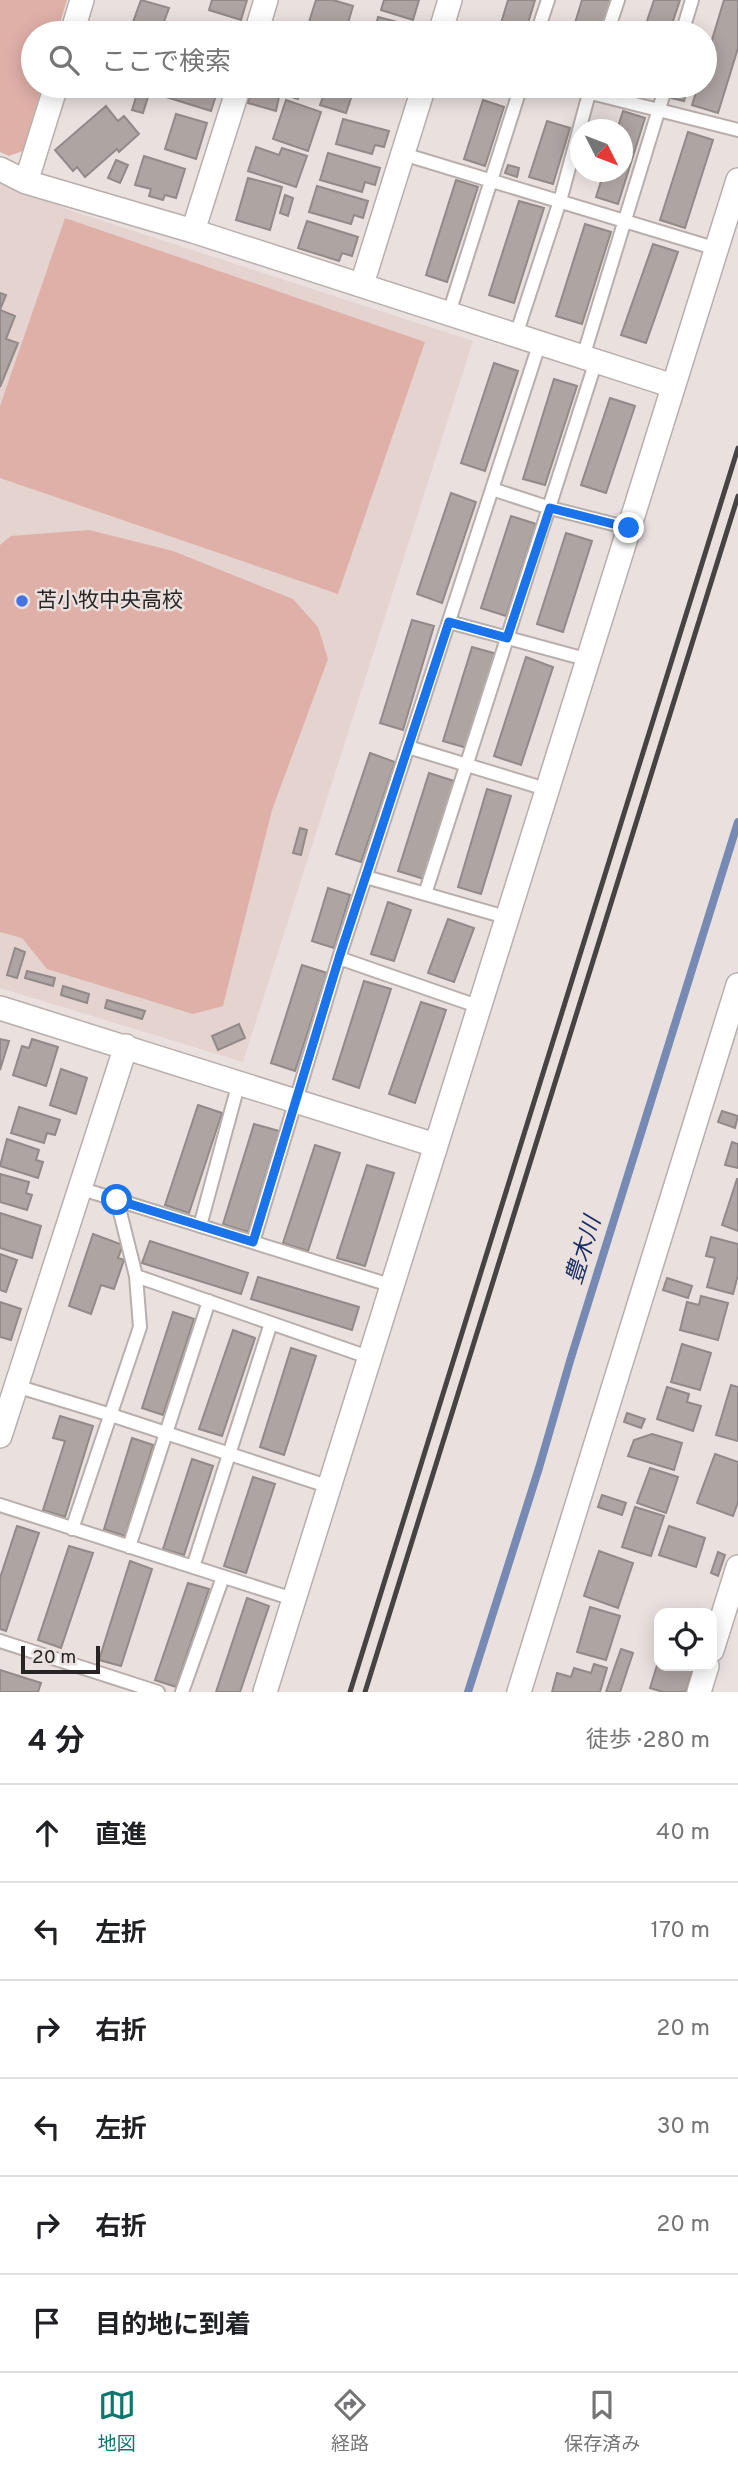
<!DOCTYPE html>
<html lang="ja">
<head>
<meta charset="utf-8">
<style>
  :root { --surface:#fff; --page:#f6f6f6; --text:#202124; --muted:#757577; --line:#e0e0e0; --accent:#0f766e }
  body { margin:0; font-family:Overpass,"Noto Sans JP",sans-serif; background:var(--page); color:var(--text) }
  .controls { position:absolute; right:21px; bottom:21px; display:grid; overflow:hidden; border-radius:14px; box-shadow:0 4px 18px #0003 }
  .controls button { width:63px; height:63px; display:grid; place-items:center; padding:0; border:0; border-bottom:2px solid var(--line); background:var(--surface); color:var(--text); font:35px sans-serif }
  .compass { position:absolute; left:570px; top:119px; width:63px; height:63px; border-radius:50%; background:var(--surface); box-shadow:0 4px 18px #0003; rotate:132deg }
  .scale { position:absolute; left:21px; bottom:18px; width:79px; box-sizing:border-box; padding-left:7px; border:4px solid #282424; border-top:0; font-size:19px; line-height:24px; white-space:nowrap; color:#282424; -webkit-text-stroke:5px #eae1df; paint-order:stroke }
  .stop { position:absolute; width:21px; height:21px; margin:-16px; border:5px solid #1a73e8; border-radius:50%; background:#fff }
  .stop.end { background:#1a73e8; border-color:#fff; box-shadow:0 2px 7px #0008 }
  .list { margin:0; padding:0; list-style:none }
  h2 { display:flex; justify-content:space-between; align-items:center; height:91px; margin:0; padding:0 28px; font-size:30px }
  h2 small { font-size:23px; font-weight:400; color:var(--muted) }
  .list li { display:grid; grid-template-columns:46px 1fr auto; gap:21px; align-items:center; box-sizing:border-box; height:98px; padding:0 28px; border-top:2px solid var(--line) }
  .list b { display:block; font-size:26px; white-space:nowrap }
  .list em { font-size:23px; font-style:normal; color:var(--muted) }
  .icon { flex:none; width:38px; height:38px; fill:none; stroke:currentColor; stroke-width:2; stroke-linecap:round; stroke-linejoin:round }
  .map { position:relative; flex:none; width:738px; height:1692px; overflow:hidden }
  .search { position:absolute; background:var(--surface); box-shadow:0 4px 18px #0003; left:21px; right:21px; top:21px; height:77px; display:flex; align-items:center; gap:18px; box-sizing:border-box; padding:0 24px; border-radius:38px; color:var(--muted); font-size:26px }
  .sheet { height:679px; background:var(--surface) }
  nav { display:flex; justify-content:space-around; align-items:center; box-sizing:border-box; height:98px; border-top:2px solid var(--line); background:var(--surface); font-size:19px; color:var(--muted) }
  nav a { display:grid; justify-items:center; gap:4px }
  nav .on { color:var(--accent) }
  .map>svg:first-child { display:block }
</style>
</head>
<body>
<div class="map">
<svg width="738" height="1692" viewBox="0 0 738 1692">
  <rect width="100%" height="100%" fill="#eae1df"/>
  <path fill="#e5d3cf" d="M0,177L69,210L473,341L243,1062L0,988Z"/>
  <path fill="#dfb0a8" d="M0,0H67L57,33H33V86H42L23,151L9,156L0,152Z
    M65,218L425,342L338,594L0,478V406Z
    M89,530L173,551L293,599L318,627L328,659L272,810L223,1006L193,1014L47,969L22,938L0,932V545L11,536Z"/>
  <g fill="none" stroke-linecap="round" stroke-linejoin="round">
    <path stroke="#768ab4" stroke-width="8" d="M468,1692L539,1468L570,1361L738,822"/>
  </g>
  <path fill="#aea5a3" stroke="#928a88" stroke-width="2" d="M141,0L169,8L160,33H129Z
    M212,0H247L241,20L209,10Z
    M316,0H333L353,6L345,33H325L307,28Z
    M384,0H419L413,20L381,10Z
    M508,0H535L525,33H498Z
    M582,0H611L601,33H572Z
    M654,0H680L669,33H643Z
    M724,0H738V48L718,113L692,105L698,86H705V63Z
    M378,17L409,25L406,33H374Z
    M195,23L227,32V33H192Z
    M287,27L310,33H285Z
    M413,28L425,31L424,33H412Z
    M166,86H219L211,111L163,96Z
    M266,86H295L302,88L298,99L265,89Z
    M327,86H355L346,113L320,105Z
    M626,86H652L650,94Z
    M674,88L687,91L684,101L671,98Z
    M251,90L279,97L276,111L248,103Z
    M137,94L148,97L143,113L132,110Z
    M286,100L321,112L308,151L273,139Z
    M483,100L504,107L485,166L464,159Z
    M106,106L118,121L124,116L139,134L119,152L117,149L85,177L77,167L73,171L55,150Z
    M623,111L645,118L618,204L596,197L604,172H622V130H617Z
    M176,114L207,123L196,159L165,149Z
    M343,119L389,131L384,147L375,145L372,154L336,144Z
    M547,121L570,128L553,184L529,177Z
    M688,132L713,140L685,228L660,220Z
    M256,147L279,155L282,148L307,156L296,187L248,171Z
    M328,153L380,168L375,185L365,182L362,192L320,180Z
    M144,156L185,169L176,198L165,195L163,200L149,196L151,189L135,185Z
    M116,160L128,165L120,183L108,178Z
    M508,165L519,168L517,177L505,173Z
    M248,178L282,187L270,230L236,220Z
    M456,180L478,187L447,282L426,275Z
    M317,186L368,201L363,218L354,215L351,224L309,212Z
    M285,195L293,198L288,216L280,213Z
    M519,201L544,208L514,303L489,295Z
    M307,221L358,237L352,256L342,253L339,261L298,248Z
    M585,224L611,232L582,324L556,316Z
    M653,244L678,252L646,343L621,335Z
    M0,293L6,295L0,310L15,316L6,339L18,343L0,387Z
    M494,363L518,371L485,471L461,463Z
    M554,379L577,386L545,485L523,479Z
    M610,398L635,406L606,493L581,485Z
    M451,493L476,502L442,603L417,594Z
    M511,516L536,524L506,616L481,608Z
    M566,533L592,541L563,632L537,624Z
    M412,620L434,626L403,730L380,723Z
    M472,647L497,654L467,748L443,741Z
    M526,657L553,667L521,765L494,756Z
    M370,753L395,762L361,862L336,854Z
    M429,773L454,781L424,879L398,871Z
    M487,789L511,796L481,894L458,887Z
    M300,828L307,830L301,855L293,853Z
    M328,888L350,895L334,948L312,941Z
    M388,902L411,910L394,961L371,954Z
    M448,919L474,928L454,982L428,973Z
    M15,948L25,952L17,978L7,975Z
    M302,965L327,973L295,1071L271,1063Z
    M27,971L55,978L53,986L25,978Z
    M364,981L391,989L359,1088L333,1079Z
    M63,986L89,994L87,1003L61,995Z
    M107,1000L145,1011L142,1019L105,1008Z
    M421,1002L446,1010L415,1103L389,1094Z
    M239,1024L245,1038L218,1050L212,1036Z
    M0,1039L9,1041L0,1070Z
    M32,1039L58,1047L46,1086L13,1075L22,1046L29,1048Z
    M61,1069L87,1078L76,1114L50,1105Z
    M198,1105L222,1113L189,1213L165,1205Z
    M19,1107L60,1120L55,1135L47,1133L44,1143L11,1133Z
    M722,1111L738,1116L735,1128L718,1122Z
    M254,1124L279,1131L248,1232L223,1224Z
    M7,1139L39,1150L36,1160L43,1162L38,1178L0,1166Z
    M732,1142L738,1144V1168L725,1165Z
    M315,1145L340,1153L308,1251L283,1243Z
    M367,1165L394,1173L365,1266L337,1258Z
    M0,1174L29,1182L26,1193L32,1195L27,1210L0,1202Z
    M737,1179H738V1231L722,1225Z
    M0,1213L41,1226L32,1258L0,1248Z
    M93,1234L123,1245L118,1258L124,1260L114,1289L101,1285L91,1314L69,1306Z
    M711,1237L738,1244V1275L733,1294L707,1287L715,1258L706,1256Z
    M150,1241L248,1273L241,1294L142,1263Z
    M0,1254L17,1260L6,1292L0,1290Z
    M258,1277L359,1307L352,1330L251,1299Z
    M667,1278L692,1286L688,1298L663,1290Z
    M701,1296L728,1303L718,1340L680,1330L687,1302L699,1305Z
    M0,1302L21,1309L11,1340L0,1337Z
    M173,1312L194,1319L163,1415L142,1408Z
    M233,1330L255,1338L222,1436L199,1429Z
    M682,1344L711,1353L700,1390L671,1382Z
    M291,1348L316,1356L284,1455L260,1447Z
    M731,1385L738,1387V1441L716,1435Z
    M667,1387L689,1394L687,1402L701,1406L693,1431L657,1419Z
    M627,1413L645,1419L641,1428L624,1422Z
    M60,1416L93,1426L65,1517L43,1510L65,1441L53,1438Z
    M652,1434L682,1443L674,1470L628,1456L634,1440Z
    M132,1438L153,1445L125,1536L104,1529Z
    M715,1454L738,1462V1502L733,1516L697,1503Z
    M192,1459L213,1466L184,1555L163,1549Z
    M650,1468L678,1477L666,1513L637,1503Z
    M253,1477L275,1484L246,1573L224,1566Z
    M602,1495L626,1503L622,1515L598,1507Z
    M635,1507L664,1516L651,1556L622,1547Z
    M17,1526L39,1533L6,1631L0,1629V1578Z
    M669,1526L705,1538L696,1567L659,1555Z
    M69,1546L93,1553L61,1648L38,1640Z
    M599,1551L633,1563L618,1608L584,1596Z
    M718,1552L725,1555L718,1576L711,1573Z
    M130,1561L152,1569L121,1666L99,1660Z
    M188,1583L209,1589L176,1687L155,1680Z
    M247,1598L269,1606L240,1692H216Z
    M590,1607L620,1616L606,1660L577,1652Z
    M621,1649L633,1653L620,1692H606Z
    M659,1659V1666H694L686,1692H663L650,1688Z
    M594,1664L607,1668L600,1692H552L557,1673L571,1677L574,1668L591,1673Z
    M0,1670L41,1683L38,1692H0Z"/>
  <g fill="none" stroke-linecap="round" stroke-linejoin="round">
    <g stroke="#b8afad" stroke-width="16">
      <path id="lane" d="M537,33L548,0
        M607,33L618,0
        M682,33L692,0
        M563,86L738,130
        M403,154L717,249
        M449,313L521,86
        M516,335L560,201L591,86
        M583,357L666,86
        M492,489L550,508L629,528
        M449,622L589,660
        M408,747L549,790
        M366,877L509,918
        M425,894L596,361
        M339,958L480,1007
        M79,1188L393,1286
        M117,1200L136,1276L371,1358
        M200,1226L239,1082
        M253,1242L339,958L540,342
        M16,1386L111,1415L330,1487
        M0,1505L293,1599
        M72,1529L140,1327L136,1276
        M129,1547L209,1301
        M193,1567L271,1323
        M0,1641L158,1692
        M182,1692L223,1577"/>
    </g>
    <g stroke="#b8afad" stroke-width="26">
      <path id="street" d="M72,33L82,0
        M256,33L266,0
        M440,33L450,0
        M0,169L26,182L193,231L673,386
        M26,182L56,86
        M193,231L239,86
        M362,284L424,86
        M0,1008L435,1145
        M0,1436L126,1046
        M712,1650L738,1567
        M265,1692L738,180
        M519,1692L738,985
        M699,1692L707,1666"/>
    </g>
    <use href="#lane" stroke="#fff" stroke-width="12"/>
    <use href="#street" stroke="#fff" stroke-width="23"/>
    <path stroke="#474342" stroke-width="5" d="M350,1692L738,448
      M365,1692L738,496"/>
  </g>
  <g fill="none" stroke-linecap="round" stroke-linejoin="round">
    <path stroke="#1a73e8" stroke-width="9" d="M117,1200L253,1242L339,958L449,622L507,638L550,508L629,528"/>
  </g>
  <circle fill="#4672e4" stroke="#eae1df" stroke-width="2.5" cx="22" cy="601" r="7"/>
  <g text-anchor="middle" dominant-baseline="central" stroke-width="5" stroke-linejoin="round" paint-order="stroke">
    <g font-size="21" fill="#282424" stroke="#eae1df" text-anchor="start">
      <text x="36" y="601">苫小牧中央高校</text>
    </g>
    <g font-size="23" font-style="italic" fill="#1a2e64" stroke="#eae1df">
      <text transform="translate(585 1251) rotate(-73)">豊木川</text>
    </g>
  </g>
</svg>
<div class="controls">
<button><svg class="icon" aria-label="locate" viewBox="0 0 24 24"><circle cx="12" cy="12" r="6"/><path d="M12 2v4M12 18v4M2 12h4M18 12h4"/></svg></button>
</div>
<svg class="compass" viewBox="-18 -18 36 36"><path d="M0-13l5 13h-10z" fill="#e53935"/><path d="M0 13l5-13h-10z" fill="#757577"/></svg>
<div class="scale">20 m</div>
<div class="stop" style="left:117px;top:1200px"></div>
<div class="stop end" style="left:629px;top:528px"></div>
<div class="search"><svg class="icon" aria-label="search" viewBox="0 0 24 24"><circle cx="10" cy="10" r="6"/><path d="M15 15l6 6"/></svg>ここで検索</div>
</div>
<section class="sheet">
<h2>4 分<small>徒歩 · 280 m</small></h2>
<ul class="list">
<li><svg class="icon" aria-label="ahead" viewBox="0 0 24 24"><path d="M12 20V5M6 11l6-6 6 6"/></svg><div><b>直進</b></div><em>40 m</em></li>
<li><svg class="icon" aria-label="left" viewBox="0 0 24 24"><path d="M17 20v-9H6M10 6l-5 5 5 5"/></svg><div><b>左折</b></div><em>170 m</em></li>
<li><svg class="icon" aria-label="right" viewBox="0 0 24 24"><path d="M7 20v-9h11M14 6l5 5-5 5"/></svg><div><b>右折</b></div><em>20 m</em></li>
<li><svg class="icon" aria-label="left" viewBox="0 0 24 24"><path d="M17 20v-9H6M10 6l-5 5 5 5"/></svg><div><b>左折</b></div><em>30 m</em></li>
<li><svg class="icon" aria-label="right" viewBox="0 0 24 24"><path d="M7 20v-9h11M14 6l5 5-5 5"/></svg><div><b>右折</b></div><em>20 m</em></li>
<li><svg class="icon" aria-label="arrive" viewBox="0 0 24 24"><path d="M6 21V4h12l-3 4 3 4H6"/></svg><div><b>目的地に到着</b></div></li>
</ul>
</section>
<nav>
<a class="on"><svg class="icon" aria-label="map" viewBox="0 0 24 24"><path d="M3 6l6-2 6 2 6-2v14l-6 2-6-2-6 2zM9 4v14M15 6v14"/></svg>地図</a>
<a><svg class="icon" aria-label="directions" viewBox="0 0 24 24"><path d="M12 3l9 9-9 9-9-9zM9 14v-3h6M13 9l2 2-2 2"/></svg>経路</a>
<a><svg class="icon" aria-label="saved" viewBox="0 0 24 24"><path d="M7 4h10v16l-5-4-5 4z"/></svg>保存済み</a>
</nav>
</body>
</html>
